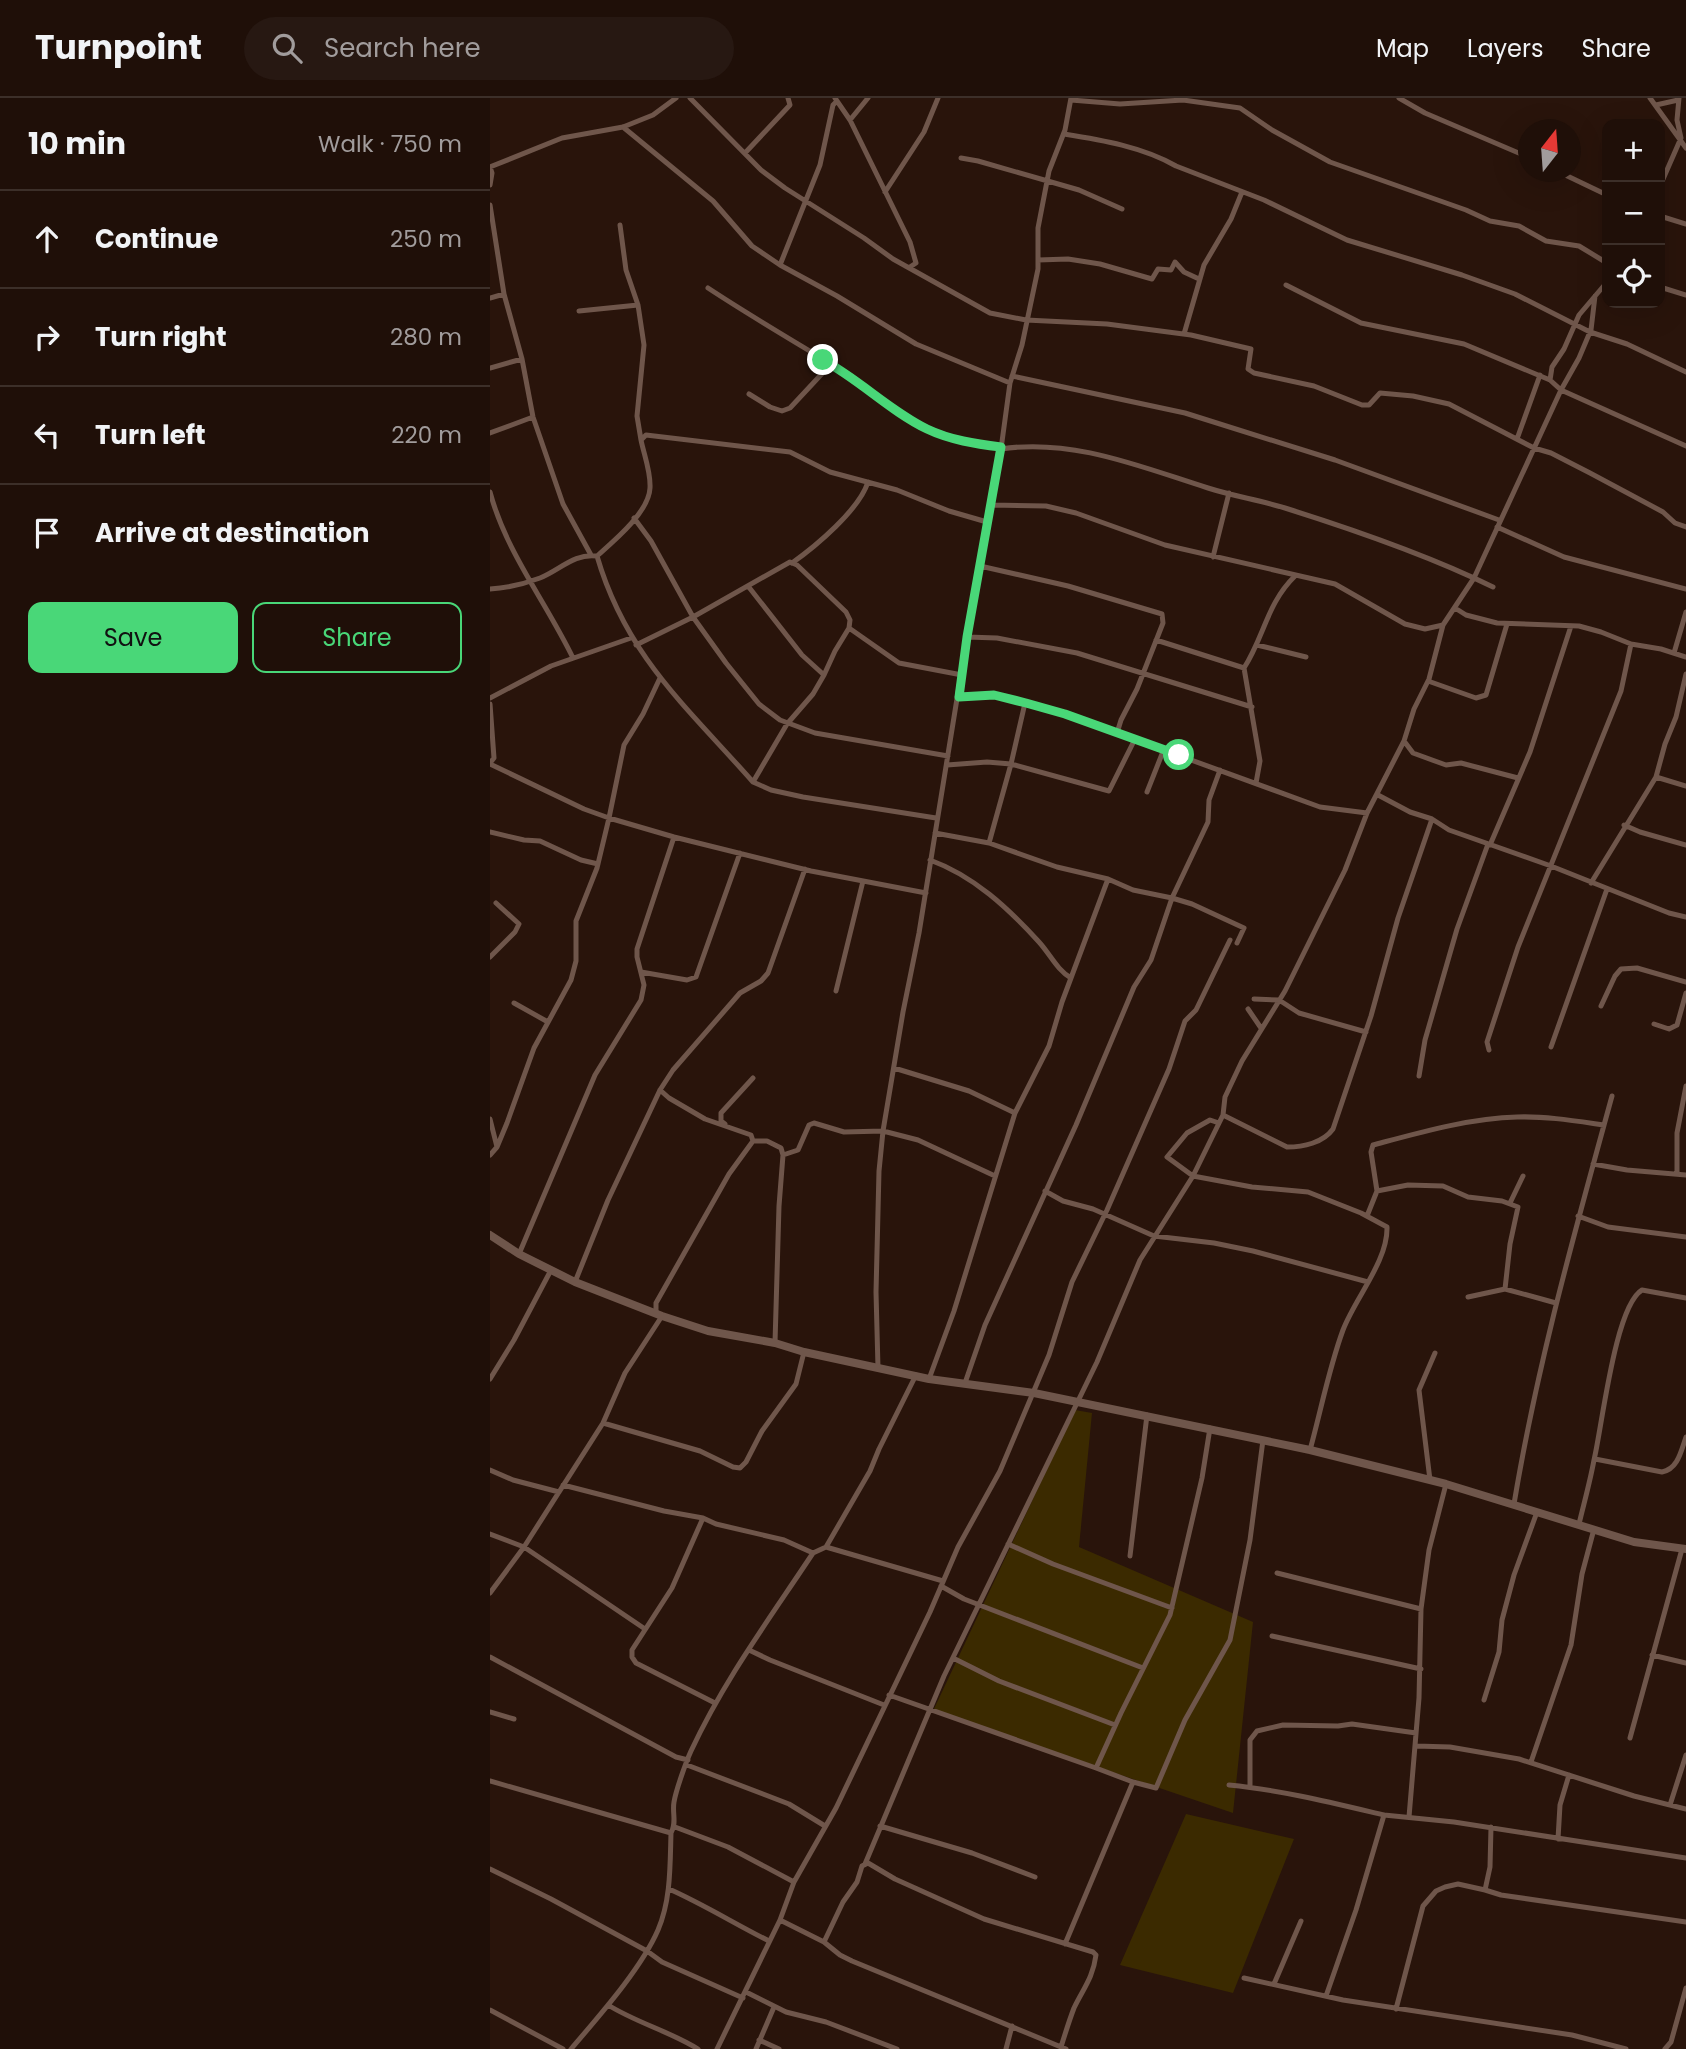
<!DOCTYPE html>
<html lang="en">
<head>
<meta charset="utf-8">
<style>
  :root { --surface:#1f0f08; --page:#271812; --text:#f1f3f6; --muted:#a19c9c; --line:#3c2f29; --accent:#49d778 }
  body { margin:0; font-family:Poppins,sans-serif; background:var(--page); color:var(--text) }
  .controls { position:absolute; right:21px; top:21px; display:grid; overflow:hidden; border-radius:14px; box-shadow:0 7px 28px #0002 }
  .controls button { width:63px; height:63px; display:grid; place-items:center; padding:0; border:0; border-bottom:2px solid var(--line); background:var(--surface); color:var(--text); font:35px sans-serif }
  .compass { position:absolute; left:1028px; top:21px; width:63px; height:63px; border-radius:50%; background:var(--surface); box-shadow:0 7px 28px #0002; rotate:17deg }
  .stop { position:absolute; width:21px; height:21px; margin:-16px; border:5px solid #49d778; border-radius:50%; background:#fff }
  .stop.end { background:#49d778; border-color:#fff; box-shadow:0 2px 7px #0008 }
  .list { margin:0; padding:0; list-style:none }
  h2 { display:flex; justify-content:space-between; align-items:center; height:91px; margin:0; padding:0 28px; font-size:30px }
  h2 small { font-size:23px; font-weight:400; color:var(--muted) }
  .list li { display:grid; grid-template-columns:46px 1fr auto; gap:21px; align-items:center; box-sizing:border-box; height:98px; padding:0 28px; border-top:2px solid var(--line) }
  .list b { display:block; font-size:26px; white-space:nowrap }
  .list em { font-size:23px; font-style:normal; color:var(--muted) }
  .actions { display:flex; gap:14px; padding:21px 28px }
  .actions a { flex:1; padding:16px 0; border:2px solid var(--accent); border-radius:14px; text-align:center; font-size:24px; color:var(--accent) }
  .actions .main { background:var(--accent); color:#111 }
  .icon { flex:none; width:38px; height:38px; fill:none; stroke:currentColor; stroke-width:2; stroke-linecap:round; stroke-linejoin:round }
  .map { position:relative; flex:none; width:1196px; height:1951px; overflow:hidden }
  header { display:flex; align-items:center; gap:42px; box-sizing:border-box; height:98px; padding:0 35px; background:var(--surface); border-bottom:2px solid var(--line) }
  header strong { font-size:33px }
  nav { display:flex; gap:38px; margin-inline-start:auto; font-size:24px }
  .search { width:490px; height:63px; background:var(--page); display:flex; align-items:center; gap:18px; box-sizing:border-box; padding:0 24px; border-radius:38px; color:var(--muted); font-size:26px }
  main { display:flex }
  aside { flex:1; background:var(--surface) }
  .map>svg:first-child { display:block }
</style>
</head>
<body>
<header>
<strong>Turnpoint</strong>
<div class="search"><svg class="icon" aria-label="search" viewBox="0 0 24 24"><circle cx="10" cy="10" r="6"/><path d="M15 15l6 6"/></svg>Search here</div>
<nav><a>Map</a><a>Layers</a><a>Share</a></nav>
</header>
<main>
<aside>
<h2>10 min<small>Walk · 750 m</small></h2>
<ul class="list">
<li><svg class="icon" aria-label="ahead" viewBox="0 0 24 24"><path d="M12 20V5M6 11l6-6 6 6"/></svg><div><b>Continue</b></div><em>250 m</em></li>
<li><svg class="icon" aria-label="right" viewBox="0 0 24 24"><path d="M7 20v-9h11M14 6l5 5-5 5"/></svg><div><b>Turn right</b></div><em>280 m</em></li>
<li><svg class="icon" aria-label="left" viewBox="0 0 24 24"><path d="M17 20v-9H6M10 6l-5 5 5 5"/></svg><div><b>Turn left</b></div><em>220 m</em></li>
<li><svg class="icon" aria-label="arrive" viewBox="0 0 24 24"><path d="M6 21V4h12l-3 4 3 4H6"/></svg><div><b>Arrive at destination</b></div></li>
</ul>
<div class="actions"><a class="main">Save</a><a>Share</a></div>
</aside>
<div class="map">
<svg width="1196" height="1951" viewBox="0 0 1196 1951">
  <rect width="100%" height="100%" fill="#29140b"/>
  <path fill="#3b2a00" d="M585,1312L602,1315L589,1449L763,1524L743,1715L443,1613Z
    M696,1716L804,1741L743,1895L630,1867Z"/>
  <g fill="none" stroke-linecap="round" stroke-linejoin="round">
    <path stroke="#6f564b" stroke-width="5" d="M200,0L271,72L295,90L374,140L403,161L500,215L536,222L617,226L701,237L761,251L758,271L764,275L824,288L872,307H879L890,295L923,298L959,306L1044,350L1061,355L1100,375L1173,414L1185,425L1196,429
      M345,0L360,22L420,144L426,165L420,169
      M909,0L935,15L1038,59
      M1160,0L1196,50
      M581,2L630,6L693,2L750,10L782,32L840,64L976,112L1000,123L1029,128L1056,143L1089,148L1117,165
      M1166,7L1188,2
      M360,22L378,0
      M133,29L223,103L262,148L290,167L347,198L426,246L520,285
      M574,36C612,42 653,49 686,68L774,102L857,142L972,177L1025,196L1100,234L1137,246L1196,274
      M255,55L300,7L298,0
      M471,60L488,63L589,92L632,111
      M0,69L72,40L133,29L163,17L186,0
      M1069,74L1117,97
      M0,87L2,75L0,69
      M1170,88L1191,40L1187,22L1189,0
      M395,94L434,34L448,0
      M0,107L14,196L32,261L43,319L73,406L101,457
      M1170,118L1196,126
      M130,127L136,172L148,207L154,247L147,318L151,342
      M548,162L578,161L610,166L662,181L668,171L681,172L685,164L694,174L709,181
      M290,167L330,67L343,7L347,3
      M796,187L871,225L974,246L1060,282
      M1170,189L1196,197
      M218,190C262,219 308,246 355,274C370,283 383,296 397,306C434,332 466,344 511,349
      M0,200L14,196
      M89,213L148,207
      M1101,232L1105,198
      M1100,234L1089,260L1071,292L1196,348
      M694,236L714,167L741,121L752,94
      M0,270L32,261
      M522,278L695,315L845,362L1009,422
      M259,296L280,309L292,313L300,310L341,266
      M0,335L43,319
      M1027,341L1050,277
      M511,351C582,340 651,369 718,390C743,398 769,402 795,410C865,432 938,457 1003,489
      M0,394C16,454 56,504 83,560
      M501,407L556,408L586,415L675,447L845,486L915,526L935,531L953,527
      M144,420L161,443L203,519L236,565L269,606L290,622L325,635L458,658
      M1007,429L1074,459L1196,491
      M107,458C124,443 159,414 160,390C161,374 154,357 151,342L156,337L300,354L340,374L407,392L459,413L497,424
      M723,459L739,395
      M302,465C326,448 369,412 378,384
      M490,468L578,488L672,516L673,525L647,591L631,622L627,635
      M258,488L312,557L334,577
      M0,491C17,490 34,486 50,480C70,472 84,455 107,458C136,558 197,609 263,684L281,692L313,699L446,720
      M965,510L976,517L1007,525L1089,528L1111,534L1141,546L1171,551L1196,559
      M359,530L409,565L472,577
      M477,539L507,540L587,555L762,609
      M666,542L754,570
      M146,547L203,519L300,464L307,467L356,514L360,522L359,530L345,553L334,577L323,596L297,626L263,684
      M767,547L816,559
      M1184,555L1196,514
      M938,583L986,600L996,597L1017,526
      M469,599L504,597L575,616L830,709L877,715
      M0,600L61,568L141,540
      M0,606L4,660L0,665
      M914,643L923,655L956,667L971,665L1028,680
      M0,666L94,711L119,720L134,647L153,616L170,580
      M457,667L497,664L521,666L535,605
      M1166,679L1196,688
      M766,685L770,663L754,570C774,539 777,505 805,478
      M657,694L674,651
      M888,697L920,714L942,721L959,732L1061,768L1179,815L1196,819
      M1134,727L1150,734L1196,747
      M0,734L34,742L50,743L91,762L108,766
      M445,735L499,745L567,769L618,781L643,792L682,800L702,806L754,830L747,845
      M499,745L521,666L619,693L645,641
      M1000,747L1040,654L1081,528
      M440,762C484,778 518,810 549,844C560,856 567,872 581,880
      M1101,785L1166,679L1175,646L1186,619L1196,576
      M0,859L25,834L29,826L6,805
      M151,874L197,882L206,879L250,755
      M346,893L373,783
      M764,901L789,902L809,915L876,934
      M24,905L58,924
      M1111,908L1125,878L1131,871L1147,870L1196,884
      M758,911L771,930
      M1164,926L1179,931L1187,927L1196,895
      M1061,949L1117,791
      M999,952L997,944L1028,849L1131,593L1141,546
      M404,970L479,993L525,1015
      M929,978L935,942L967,831L998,746
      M170,992L179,1000L215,1021L261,1037L263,1043
      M733,1017L797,1049C813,1049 833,1045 843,1031L881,918L908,820L942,721
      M0,1021L7,1049
      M729,1025L720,1022L697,1035L677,1059L703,1078L762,1089L818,1094L871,1115L897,1129C898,1163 865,1200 853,1232C839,1270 831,1312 820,1352
      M235,1026L231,1023V1015L263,980
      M263,1043H277L291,1050L293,1057L289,1108L285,1245
      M0,1057L7,1049L17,1025L44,950L81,882L86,863V823L107,770L119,720L184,739L321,773L436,795
      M293,1057L308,1052L319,1027L324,1025L354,1034L393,1033L428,1042L505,1078
      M1103,1066L1137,1072L1196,1077
      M1187,1076V1035L1196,988
      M555,1093L573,1103L603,1111L664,1138L724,1145L763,1153L878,1184
      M887,1093L881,1054L883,1047C928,1035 980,1020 1027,1019C1056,1018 1086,1023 1114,1027
      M1020,1105L1033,1078
      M877,1118L887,1093L918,1087L953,1088L978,1099L1012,1103L1028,1109L1020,1146L1015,1191
      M1088,1118L1118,1129L1196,1139
      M29,1156L105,977L151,902L154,887L147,859V851L184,739
      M85,1184L118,1102L170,992L183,972L250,895L271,883L278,875L315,771
      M978,1199L1015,1191L1066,1205
      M166,1216V1205L239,1076L263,1043
      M388,1270L386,1194L389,1073L393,1033L413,914L429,835L477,539L511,351L520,285L532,247L548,171V130L559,73L575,32L581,0
      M0,1281L24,1242L61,1172
      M439,1281L464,1213L525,1015L559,948L572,904L618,781
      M475,1285L495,1227L586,1027L644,889L661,862L682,800L718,724L719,702L730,672
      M113,1325L210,1353L243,1369L250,1370L256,1364L272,1333L306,1286L314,1254
      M1105,1361L1172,1374C1188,1371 1191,1353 1196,1339
      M0,1372L23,1382L69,1394
      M940,1382L929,1292L945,1255
      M73,1387L174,1413L213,1420L226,1426L294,1442L323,1455
      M1024,1406C1047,1267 1085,1133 1122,998
      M213,1420L182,1490L142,1552V1559L146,1565L225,1605
      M1089,1426C1094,1405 1100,1384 1104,1362C1112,1329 1125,1208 1152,1192L1196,1200
      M0,1436L34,1449L155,1531
      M518,1446L563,1466L682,1510
      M336,1449L453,1483
      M640,1458L657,1317
      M787,1475L931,1511
      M451,1488L474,1501L653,1570
      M0,1495L34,1449L113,1325L135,1275L172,1218
      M782,1538L931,1571
      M259,1552L280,1562L394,1607
      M1162,1557L1196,1565
      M0,1559L186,1659L198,1662
      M463,1560L509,1583L625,1627
      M399,1597L606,1670L631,1615L680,1517L712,1380L720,1330
      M994,1602L1009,1554L1012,1522L1024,1477L1047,1414
      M0,1614L24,1621
      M1140,1640L1192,1451
      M926,1648L960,1649L1029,1661L1144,1698L1196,1711
      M1041,1664L1081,1547L1092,1476L1104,1431
      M197,1667L299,1706L335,1728
      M606,1670L643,1684
      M0,1683L181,1735
      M739,1687C791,1692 843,1705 894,1717
      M760,1688V1642L767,1633L793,1627L848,1628L862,1626L926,1635
      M1180,1707L1196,1657
      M919,1719L929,1600L931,1511L939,1452L956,1386
      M390,1728L482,1755L545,1779
      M185,1729L238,1749L304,1784
      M1068,1741L1070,1707L1079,1677
      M375,1766L454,1578L607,1264L650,1162L703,1078L733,1017L735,999L752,963L795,893L855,772L877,715L914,643L924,611L939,581L953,527L984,480L1071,292L1060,282L1062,269L1074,251L1089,217L1117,184
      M0,1771L61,1801L157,1853L172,1864L253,1900
      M179,1791C213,1806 245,1826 279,1843
      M995,1792L1011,1797L1196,1824
      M290,1822L334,1844L350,1857L362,1863L576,1951
      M334,1844L353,1804L367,1784L372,1768L378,1765L405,1781L494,1821L603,1854L606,1857C603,1880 593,1891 584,1910C579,1923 575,1936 571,1949
      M575,1846L643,1684L666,1690L695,1622L740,1542L760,1442L773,1342
      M754,1880L853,1902L1082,1937L1136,1951
      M784,1886L811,1823
      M256,1894L296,1914L336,1924L407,1951
      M836,1898L866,1812L894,1717L964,1724L1196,1760
      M118,1907C147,1925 179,1933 208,1951
      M906,1911L933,1808L946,1793L955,1789L968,1786L995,1792L1000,1769L1001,1729
      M0,1912L73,1951
      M269,1942L289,1951
      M81,1951C109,1918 151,1871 168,1832C181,1802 180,1767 181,1735C187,1725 182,1715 184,1704C186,1692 196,1664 201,1653C234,1582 280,1520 323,1455L336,1449L380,1373L389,1351L426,1277
      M227,1951L290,1822L304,1784L346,1710L440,1514L468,1449L510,1373L559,1257L582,1184L617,1112L679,971L695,923L706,912L740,842
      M266,1951L284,1909
      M516,1951L522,1928
      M1175,1951L1181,1944L1196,1890"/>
    <path stroke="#6f564b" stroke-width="8" d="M0,1137L29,1156L85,1184L172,1218L218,1233L285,1245L314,1254L439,1281L544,1295L820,1352L956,1386L1144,1444L1196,1451"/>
  </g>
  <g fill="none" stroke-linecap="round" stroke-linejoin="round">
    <path stroke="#49d778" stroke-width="9" d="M333,262C370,282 400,313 437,331C460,342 486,346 511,349L477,539L469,599L504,597L536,605L575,616L689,657"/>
  </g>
</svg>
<div class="controls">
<button>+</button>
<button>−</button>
<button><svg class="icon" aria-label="locate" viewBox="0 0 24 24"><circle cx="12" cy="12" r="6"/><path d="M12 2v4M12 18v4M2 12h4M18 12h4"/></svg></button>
</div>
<svg class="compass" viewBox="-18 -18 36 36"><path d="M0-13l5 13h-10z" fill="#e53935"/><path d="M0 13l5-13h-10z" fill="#a19c9c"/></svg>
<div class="stop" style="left:689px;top:657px"></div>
<div class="stop end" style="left:333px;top:262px"></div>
</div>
</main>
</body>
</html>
